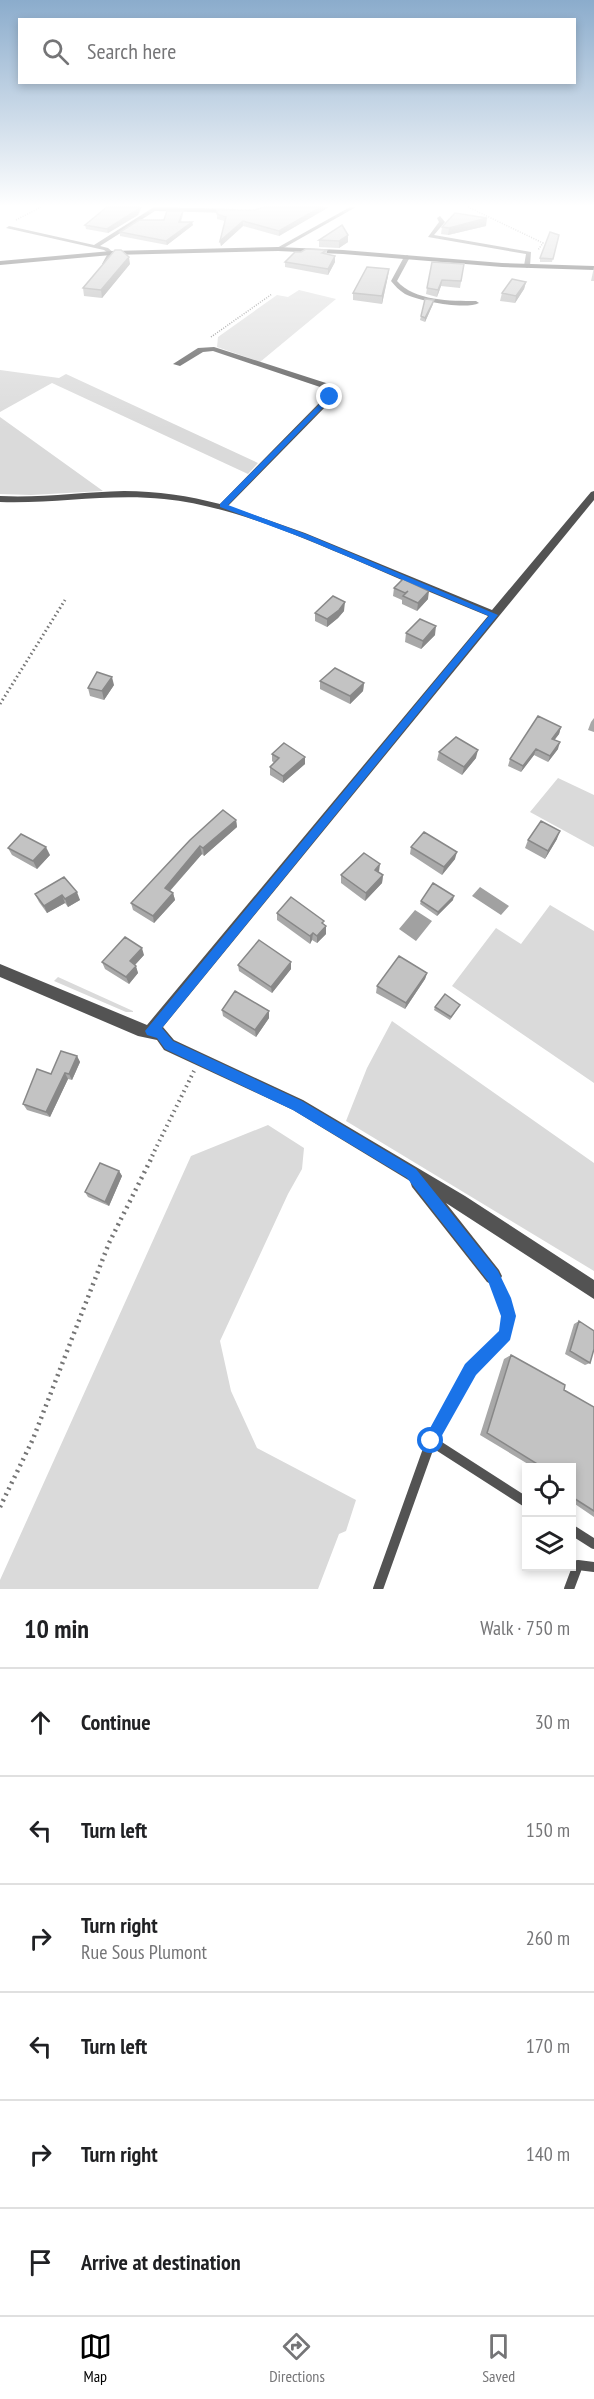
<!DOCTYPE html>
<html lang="en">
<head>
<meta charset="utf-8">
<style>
  :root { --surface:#fff; --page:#f2f2f2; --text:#202124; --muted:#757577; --line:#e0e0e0; --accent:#000 }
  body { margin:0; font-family:"PT Sans Narrow",sans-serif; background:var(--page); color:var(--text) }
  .controls { position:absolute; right:18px; bottom:18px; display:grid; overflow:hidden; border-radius:0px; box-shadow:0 3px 9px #0003 }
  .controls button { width:54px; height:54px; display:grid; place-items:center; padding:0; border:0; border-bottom:2px solid var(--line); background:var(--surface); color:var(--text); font:30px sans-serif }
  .stop { position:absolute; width:18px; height:18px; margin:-14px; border:4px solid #1a73e8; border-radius:50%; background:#fff }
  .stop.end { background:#1a73e8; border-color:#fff; box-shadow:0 2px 6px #0008 }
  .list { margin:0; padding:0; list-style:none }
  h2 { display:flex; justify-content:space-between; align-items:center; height:78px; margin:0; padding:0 24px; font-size:26px }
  h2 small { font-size:20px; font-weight:400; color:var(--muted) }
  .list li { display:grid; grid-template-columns:39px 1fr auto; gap:18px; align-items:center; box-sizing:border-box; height:108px; padding:0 24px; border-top:2px solid var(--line) }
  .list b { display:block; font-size:22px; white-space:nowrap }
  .list p { margin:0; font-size:20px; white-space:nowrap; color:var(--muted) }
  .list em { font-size:20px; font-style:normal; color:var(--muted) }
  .icon { flex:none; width:33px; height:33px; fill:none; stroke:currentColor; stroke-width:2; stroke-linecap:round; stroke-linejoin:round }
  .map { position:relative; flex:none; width:594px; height:1589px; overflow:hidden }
  .search { position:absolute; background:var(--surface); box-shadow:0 3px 9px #0003; left:18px; right:18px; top:18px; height:66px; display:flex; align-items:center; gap:15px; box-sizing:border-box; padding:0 21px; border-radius:0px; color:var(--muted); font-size:22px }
  .sheet { height:726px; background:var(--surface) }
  nav { display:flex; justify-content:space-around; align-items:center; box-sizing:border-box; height:84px; border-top:2px solid var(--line); background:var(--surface); font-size:16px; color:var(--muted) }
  nav a { display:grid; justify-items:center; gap:3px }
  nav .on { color:var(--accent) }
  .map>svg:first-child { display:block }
</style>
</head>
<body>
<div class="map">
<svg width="594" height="1589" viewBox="0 0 594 1589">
  <rect width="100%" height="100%" fill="#fff"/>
  <path fill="#dadada" d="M299,290L336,299L260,362L217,347L218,337L277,295L288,297Z
    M0,370L59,378L66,374L258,463L248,474L52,383L0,412Z
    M0,417L103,491L31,495L0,494Z
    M558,778L594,795V847L530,812Z
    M550,905L594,931V1083L452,986L496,928L521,944Z
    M58,977L133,1011V1012H126L54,981Z
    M392,1021L594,1163V1271L346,1121L367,1068Z
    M268,1125L304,1148L302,1169L288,1194L220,1341L231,1391L257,1448L356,1500L346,1531L339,1534L318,1589H0V1580L191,1156Z"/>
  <path fill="#a1a1a1" d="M480,887L509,906L501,915L472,896Z
    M415,910L432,921L416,941L399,929Z"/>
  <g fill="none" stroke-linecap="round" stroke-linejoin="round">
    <path stroke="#757575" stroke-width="1.5" stroke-dasharray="1 1.5" stroke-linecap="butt" d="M468,207L543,243L538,250
      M16,220L41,207
      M211,337L272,294"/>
    <path stroke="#757575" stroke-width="3" stroke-dasharray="1.5 3" stroke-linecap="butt" d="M0,704L65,600"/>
    <path stroke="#757575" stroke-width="4" stroke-dasharray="1.5 4" stroke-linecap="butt" d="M152,1156L194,1071"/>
    <path stroke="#757575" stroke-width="4.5" stroke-dasharray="2 4.5" stroke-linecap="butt" d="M0,1507L33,1439L109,1243L153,1155"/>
    <path stroke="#535353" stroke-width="10" d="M431,1441L526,1502
      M572,1530L594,1544
      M378,1589L431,1441L471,1369L505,1335L509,1316L504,1297L493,1276
      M569,1589L578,1565L594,1567"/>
    <path fill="#535353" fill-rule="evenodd" d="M154,207L234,209L237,211L234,213L155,211L100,246L108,248L114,253L105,266L102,264L108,253L104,250L6,228L9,226L94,245Z
      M350,207H356L280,250L275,249Z
      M440,216L445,222L434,235L531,252L530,266L527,268L524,266L526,254L428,237L439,222L437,218Z
      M407,255L410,257L397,281C414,301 451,301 476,301L479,303C465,310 419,301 405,294C399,290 395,286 391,281L404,257Z
      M214,347L329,384L335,392L333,399L228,506L305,533L492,610L591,492L594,491V500L163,1027L174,1040L303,1100L465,1196L594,1280V1299L446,1203L499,1270L502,1276L499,1282L493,1285L487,1282L412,1187L410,1181L293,1110L164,1050L157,1040L138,1036L0,977V964L147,1025L488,616C444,598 401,580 358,561C295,535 232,506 164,499C109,493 55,504 0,502V496C42,498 83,492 124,491C157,491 189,496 220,504L326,396L327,392L323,388L213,351L203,352L180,366L173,364L198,348Z"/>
    <path fill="#202020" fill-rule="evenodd" d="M278,247L343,250L502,263L594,266V270L502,267L343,254L278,251L111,255L0,265V261L111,251Z"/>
  </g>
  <path fill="#a8a8a8" d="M118,207L138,215L108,233L86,229L85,225Z
    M329,207L279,236L243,226L221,246L220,241L225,221L217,219V214Z
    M183,214L181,222L193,225L167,245L120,236V232Z
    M342,225L348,242L339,248L319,247V240Z
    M486,226L448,235L441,234L442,227Z
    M559,235L552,262H540V258Z
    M327,250V254L335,256V262L328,275L285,267V262L301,252Z
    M130,264L102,298L84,296L83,288Z
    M464,264L460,288L441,286L437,297L426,294L427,288Z
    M594,267V281H591Z
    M388,276L382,304L353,300V293Z
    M526,282L524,289L515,303L500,301L502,293Z
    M433,304L425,322L420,320L421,316Z
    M394,588L428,599L417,611L402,604V600L393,596Z
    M344,611L338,618L327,627L315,621V613Z
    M406,633L435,635L421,649L405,642Z
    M320,681L364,683L363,691L350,704L320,689Z
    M114,685L104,700L90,696L88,688Z
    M594,718V732L588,730L591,722Z
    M561,727L559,734L554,740L558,749L548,762L534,755L521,772L508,766L510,759Z
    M439,752L476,758L462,775L437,760Z
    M272,754L305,764L283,783L270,775V767L274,763L272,761Z
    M236,820L237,827L204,856L202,854L170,891L173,893L175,900L154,923L133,910L131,903L190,840Z
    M557,839L545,859L525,848L528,840Z
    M411,847L455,859L442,875L410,854Z
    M8,848L50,855L37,869L12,855Z
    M379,872L383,875L382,883L365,901L341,883V875Z
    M64,877L80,900L68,907L65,903L47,913L39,902L35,894Z
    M453,900L437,916L420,904L421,901Z
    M277,913L324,924L326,926V934L317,943L312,940L310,944L277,920Z
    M144,955L135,965L138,973L129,984L105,969L102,962Z
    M238,965L291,969L272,993L239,971Z
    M427,973L425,979L405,1009L376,993L377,986Z
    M435,1007L458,1008L450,1020L434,1010Z
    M222,1010L269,1018L256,1037L223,1016Z
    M77,1056L80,1062L72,1080L68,1079L50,1117L27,1110L23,1104L51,1074Z
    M119,1171L122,1176L109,1206L88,1197L85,1192Z
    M579,1321L590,1363L585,1365L565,1354L574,1324Z
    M511,1355L564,1390L594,1407V1517L572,1502V1467H533L480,1435L504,1359Z"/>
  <path fill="#888" d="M139,207H142L138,215L108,233L107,229Z
    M321,207H329L279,236V231Z
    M487,218L486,226L448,235L449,228Z
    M243,221V226L221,246L220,241Z
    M192,222L193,225L167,245L166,241Z
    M348,235V242L339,248V241Z
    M335,256V262L328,275V269Z
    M129,257L130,264L102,298L101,290Z
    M389,269L388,276L382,304V296Z
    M442,280L441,286L437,297L438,290Z
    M526,282L524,289L515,303L516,296Z
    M434,300L433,304L425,322V318Z
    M429,591L428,599L417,611L418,603Z
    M345,602L344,611L338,618L327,627V619Z
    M436,626L435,635L421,649L423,641Z
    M112,677L114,685L104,700L102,691Z
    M364,683L363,691L350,704V696Z
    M561,727L559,734L550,746L552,739Z
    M560,742L558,749L548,762L550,756Z
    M536,749L534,755L521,772L523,766Z
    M478,750L476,758L462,775L464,767Z
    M305,757V764L283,783V776Z
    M236,820L237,827L204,856L203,848Z
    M560,831L557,839L545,859L548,851Z
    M200,846L202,854L166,895L165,888Z
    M46,847L50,855L37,869L33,861Z
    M457,852L455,859L442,875L444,867Z
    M380,864L379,872L375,870Z
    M383,875L382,883L365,901L366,893Z
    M77,892L80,900L68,907L65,899Z
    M173,893L175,900L154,923L153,916Z
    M62,895L65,903L47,913L44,906Z
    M454,896L453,900L437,916L438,912Z
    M326,926V934L317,943V936Z
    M313,933L312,940L310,944V936Z
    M142,948L144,955L132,968L130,961Z
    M291,962V969L272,993L271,987Z
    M136,966L138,973L129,984L126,977Z
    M427,973L425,979L405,1009L406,1003Z
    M269,1011V1018L256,1037L255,1030Z
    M77,1056L80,1062L72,1080L69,1074Z
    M65,1073L68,1079L50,1117L46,1112Z
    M119,1171L122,1176L109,1206L105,1202Z"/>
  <path fill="#c3c3c3" stroke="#888" stroke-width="1.5" d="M107,207H139L137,210L107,229L85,225Z
    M264,207H321L279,231L243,221L220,241L226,217L217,214V210H255Z
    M167,211H183L179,222H192L166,241L120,232L139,220H164Z
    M455,213L487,218L449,228L442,227Z
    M342,225L348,235L339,241L319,240Z
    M550,232L559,235L553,259L540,258Z
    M306,249L327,250L322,253L335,256L328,269L285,262L295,252H301Z
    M115,250H121L129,257L101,290L83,288Z
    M432,262L464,264L461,281L442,280L438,290L427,288Z
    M367,267L389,269L382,296L353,293Z
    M512,279L526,282L516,296L502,293Z
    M425,299L434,300L425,318L421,316Z
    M403,579L429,591L418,603L403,596L408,591L405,593L394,588Z
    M333,596L345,602L339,610L327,619L315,613Z
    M420,619L436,626L423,641L406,633Z
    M335,668L364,683L350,696L320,681Z
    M97,672L112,677L102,691L88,688Z
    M538,716L561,727L552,739L560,742L550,756L536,749L523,766L510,759Z
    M456,737L478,750L464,767L439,752Z
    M284,743L305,757L283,776L270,767L279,758L272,754Z
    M223,810L236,820L203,848L200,846L165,888L173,893L153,916L131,903L190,840Z
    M541,821L560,831L548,851L528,840Z
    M424,832L457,852L444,867L411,847Z
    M21,834L46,847L33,861L8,848Z
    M364,853L380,864L375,870L383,875L366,893L341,875Z
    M64,877L77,892L65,899L62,895L44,906L35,894Z
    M433,883L454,896L438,912L421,901Z
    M291,897L324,921L322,923L326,926L317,936L313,933L310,936L277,913Z
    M125,937L142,948L130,961L136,966L126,977L102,962Z
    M259,940L291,962L271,987L238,965Z
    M399,956L427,973L406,1003L377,986Z
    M235,991L269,1011L255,1030L222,1010Z
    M445,994L460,1005L451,1017L435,1007Z
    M61,1051L77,1056L69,1074L65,1073L46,1112L23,1104L37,1069L51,1074Z
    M100,1163L119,1171L105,1202L85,1192Z
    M579,1321L594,1331V1349L590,1363L570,1351Z
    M511,1355L565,1385L564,1390L594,1407V1511L572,1497V1467H542L487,1433Z"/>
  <linearGradient id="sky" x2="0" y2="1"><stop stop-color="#8baccc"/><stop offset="0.48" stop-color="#fff"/><stop offset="1" stop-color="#fff" stop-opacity="0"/></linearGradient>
  <rect width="594" height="429" fill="url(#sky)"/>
  <path fill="#1a73e8" d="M328,396L333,397L228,505L311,536L498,615L162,1028L173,1041L302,1101L416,1169L498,1271L511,1298L516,1316L510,1340L476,1375L436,1446L431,1449L426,1446L423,1441L465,1364L499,1331L501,1316L488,1281L407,1178L293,1110L165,1049L157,1038L147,1035L145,1031L489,616L306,539L220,507V504Z"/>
</svg>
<div class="controls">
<button><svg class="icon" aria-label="locate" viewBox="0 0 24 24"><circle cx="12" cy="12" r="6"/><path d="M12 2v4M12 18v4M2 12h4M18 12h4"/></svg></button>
<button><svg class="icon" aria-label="layers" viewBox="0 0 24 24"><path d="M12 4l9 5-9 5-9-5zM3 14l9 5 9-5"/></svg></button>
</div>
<div class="stop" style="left:431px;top:1441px"></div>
<div class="stop end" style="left:330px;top:397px"></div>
<div class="search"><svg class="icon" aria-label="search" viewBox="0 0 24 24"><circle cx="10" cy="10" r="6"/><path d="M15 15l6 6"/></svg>Search here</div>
</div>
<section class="sheet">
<h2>10 min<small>Walk · 750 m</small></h2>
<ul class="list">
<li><svg class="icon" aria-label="ahead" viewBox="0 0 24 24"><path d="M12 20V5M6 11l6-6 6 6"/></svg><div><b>Continue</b></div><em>30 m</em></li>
<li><svg class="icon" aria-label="left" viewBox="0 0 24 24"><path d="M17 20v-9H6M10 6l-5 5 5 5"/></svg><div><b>Turn left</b></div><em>150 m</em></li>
<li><svg class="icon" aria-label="right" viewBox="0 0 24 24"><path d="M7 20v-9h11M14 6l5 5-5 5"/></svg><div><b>Turn right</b><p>Rue Sous Plumont</p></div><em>260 m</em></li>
<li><svg class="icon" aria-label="left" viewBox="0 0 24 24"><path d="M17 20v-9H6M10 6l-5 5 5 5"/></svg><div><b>Turn left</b></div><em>170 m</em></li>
<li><svg class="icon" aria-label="right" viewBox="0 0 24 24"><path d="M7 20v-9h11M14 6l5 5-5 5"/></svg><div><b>Turn right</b></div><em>140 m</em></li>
<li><svg class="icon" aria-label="arrive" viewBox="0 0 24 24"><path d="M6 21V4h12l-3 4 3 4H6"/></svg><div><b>Arrive at destination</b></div></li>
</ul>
</section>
<nav>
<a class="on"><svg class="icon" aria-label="map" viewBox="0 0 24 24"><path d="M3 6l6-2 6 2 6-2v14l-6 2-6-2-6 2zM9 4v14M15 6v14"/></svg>Map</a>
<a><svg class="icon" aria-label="directions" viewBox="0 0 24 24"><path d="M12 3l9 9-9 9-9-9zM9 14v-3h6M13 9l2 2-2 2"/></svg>Directions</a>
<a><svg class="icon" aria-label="saved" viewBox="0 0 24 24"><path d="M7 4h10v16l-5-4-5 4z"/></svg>Saved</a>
</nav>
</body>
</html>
